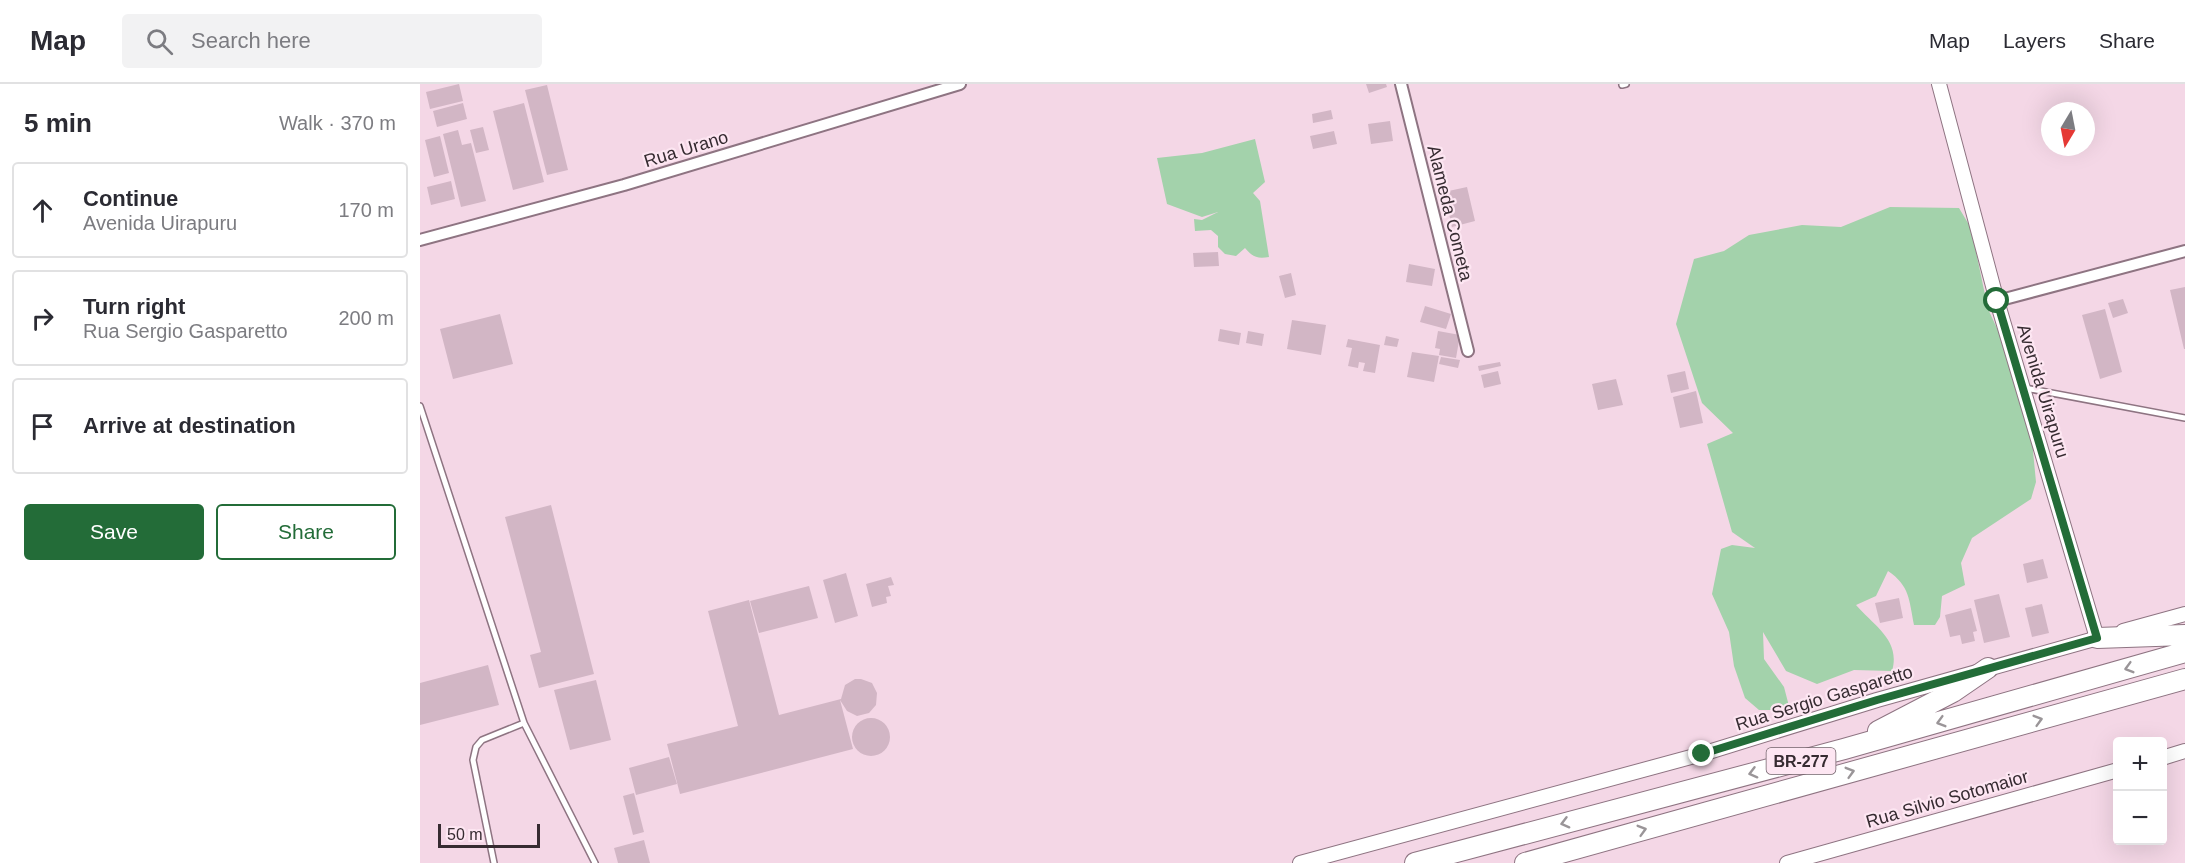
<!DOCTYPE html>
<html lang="en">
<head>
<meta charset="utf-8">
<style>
  :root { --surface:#fff; --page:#f2f2f3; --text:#2b2b33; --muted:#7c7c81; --line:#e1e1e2; --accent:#236c38 }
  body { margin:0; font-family:Helvetica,sans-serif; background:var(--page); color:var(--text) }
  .controls { position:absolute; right:18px; bottom:18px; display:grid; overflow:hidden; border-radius:6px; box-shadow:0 6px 24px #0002 }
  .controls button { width:54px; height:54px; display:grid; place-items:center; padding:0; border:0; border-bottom:2px solid var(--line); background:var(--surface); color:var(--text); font:30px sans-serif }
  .compass { position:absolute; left:1621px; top:18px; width:54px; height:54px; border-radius:50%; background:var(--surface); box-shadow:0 6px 24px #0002; rotate:190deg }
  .scale { position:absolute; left:18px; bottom:15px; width:102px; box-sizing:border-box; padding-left:6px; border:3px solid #362b31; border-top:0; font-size:16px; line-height:21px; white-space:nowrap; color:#362b31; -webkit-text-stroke:4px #fde6f2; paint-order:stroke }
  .stop { position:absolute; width:18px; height:18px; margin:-14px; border:4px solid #236c38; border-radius:50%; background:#fff }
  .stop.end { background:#236c38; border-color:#fff; box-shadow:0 2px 6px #0008 }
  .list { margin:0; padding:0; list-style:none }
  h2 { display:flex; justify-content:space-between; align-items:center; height:78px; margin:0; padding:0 24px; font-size:26px }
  h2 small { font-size:20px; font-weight:400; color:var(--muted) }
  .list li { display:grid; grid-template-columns:39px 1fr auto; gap:18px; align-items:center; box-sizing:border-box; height:96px; margin:0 12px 12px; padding:0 12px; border:2px solid var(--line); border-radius:6px }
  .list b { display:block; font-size:22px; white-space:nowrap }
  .list p { margin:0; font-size:20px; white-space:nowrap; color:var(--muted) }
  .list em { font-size:20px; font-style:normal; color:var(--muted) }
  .actions { display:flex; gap:12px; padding:18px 24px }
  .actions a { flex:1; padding:14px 0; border:2px solid var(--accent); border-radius:6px; text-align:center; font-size:21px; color:var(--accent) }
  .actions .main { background:var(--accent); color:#fff }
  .icon { flex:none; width:33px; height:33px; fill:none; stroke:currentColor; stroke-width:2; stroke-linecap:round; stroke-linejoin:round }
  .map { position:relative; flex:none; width:1765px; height:779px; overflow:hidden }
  header { display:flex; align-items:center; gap:36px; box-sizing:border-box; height:84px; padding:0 30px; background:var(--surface); border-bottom:2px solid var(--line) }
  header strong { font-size:28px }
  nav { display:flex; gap:33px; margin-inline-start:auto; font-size:21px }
  .search { width:420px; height:54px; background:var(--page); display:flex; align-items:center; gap:15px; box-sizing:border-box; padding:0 21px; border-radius:6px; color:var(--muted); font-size:22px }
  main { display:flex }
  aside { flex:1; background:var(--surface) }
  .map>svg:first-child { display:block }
</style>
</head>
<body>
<header>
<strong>Map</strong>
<div class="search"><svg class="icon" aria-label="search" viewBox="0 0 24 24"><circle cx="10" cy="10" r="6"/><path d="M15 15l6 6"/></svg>Search here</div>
<nav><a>Map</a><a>Layers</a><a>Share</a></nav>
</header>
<main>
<aside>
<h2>5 min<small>Walk · 370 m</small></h2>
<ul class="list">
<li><svg class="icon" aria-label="ahead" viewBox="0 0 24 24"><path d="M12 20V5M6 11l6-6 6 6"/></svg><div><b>Continue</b><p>Avenida Uirapuru</p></div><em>170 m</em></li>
<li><svg class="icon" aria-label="right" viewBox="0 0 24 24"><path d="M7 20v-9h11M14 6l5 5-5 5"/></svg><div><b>Turn right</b><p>Rua Sergio Gasparetto</p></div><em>200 m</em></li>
<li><svg class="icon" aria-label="arrive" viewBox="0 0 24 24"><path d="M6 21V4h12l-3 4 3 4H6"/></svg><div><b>Arrive at destination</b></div></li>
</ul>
<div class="actions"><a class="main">Save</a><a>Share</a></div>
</aside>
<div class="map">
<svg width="1765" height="779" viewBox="0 0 1765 779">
  <rect width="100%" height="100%" fill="#f4d7e6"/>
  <path fill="#a3d2ab" d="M835,55L845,98L833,109L840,117L849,173C837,175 833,173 825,164L816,172L805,170L798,163V152L791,146L775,147L774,135L782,136L798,128L782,133L747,120L737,74L782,69Z
    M1470,123L1539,124L1551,144L1568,225L1595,283L1616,356L1613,367L1616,398L1611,415L1552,454L1541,479L1545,501L1522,512L1520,533L1515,541H1494C1489,516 1490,502 1468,487L1456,512L1436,521C1454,542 1481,556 1472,587L1434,586L1397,600L1366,587L1343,548L1344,575L1364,603L1370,626H1339L1325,614L1314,582L1309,548L1292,510L1301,465L1312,461L1335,464L1312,448L1287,360L1313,349L1282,319L1256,240L1274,175L1304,167L1329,151L1382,141L1421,143Z"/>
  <path fill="#d2b6c5" d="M39,0L43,17L10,25L6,8Z
    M946,0H966L967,3L949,9Z
    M127,1L148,86L127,91L105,6Z
    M43,19L47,35L17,43L13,27Z
    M104,19L124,98L93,106L73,27Z
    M911,26L913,35L893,39L892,30Z
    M970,37L973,57L951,60L948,40Z
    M63,43L69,66L56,69L50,46Z
    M38,46L42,61L51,59L66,117L41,123L23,50Z
    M914,47L917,60L893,65L890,52Z
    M20,52L29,89L14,93L5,56Z
    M31,97L35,115L11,121L7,103Z
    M1047,103L1055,137L1032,143L1024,108Z
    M798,168L799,182L774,183L773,169Z
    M989,180L1015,185L1012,202L986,198Z
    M871,189L876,211L865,214L859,192Z
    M1765,203V265H1764L1750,206Z
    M1703,215L1708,229L1693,234L1688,219Z
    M1005,222L1031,230L1026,245L1000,238Z
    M1685,225L1702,288L1680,295L1662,231Z
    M80,230L93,280L33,295L20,245Z
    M872,236L906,241L901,271L867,265Z
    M800,245L821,249L819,261L798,257Z
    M828,247L844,250L842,262L826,259Z
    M1018,247L1040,251L1036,274L1019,271L1020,265L1015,264Z
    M966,252L979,255L977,263L964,261Z
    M928,255L960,261L955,289L943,287L945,279L939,278L938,284L928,282L932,264L926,263Z
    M992,268L1019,272L1014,298L987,293Z
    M1021,273L1040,276L1038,284L1019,280Z
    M1080,278L1081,282L1059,287L1058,282Z
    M1078,287L1081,300L1064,304L1061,291Z
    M1265,287L1269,305L1251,309L1247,291Z
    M1196,295L1203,321L1178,326L1172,300Z
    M1276,307L1283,339L1260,344L1253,313Z
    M131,421L174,590L119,604L110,571L121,568L85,433Z
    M1623,475L1628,494L1607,499L1603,480Z
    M426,489L438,532L415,539L403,496Z
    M471,493L474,501L468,502L471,512L466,513L467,519L452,523L446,500Z
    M389,502L398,534L339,549L330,517Z
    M1579,510L1590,553L1564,559L1554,516Z
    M1479,514L1483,534L1460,539L1455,519Z
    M329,516L359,631L421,615L425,601L435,595H441L452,599L457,609L456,621L449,629L437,632L427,627L420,616L433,665L260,710L247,660L318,642L288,527Z
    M1622,520L1629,549L1612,553L1605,524Z
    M1551,524L1557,547L1553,548L1555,557L1542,560L1540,551L1530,553L1525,531Z
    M68,581L79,621L0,641V599Z
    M176,596L191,656L150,666L134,606Z
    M432 653a19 19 0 1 1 38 0a19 19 0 1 1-38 0Z
    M249,673L257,700L216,711L209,684Z
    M214,709L224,748L213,751L203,712Z
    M224,756L230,779H198L194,764Z"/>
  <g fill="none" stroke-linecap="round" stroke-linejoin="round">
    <g stroke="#8e7482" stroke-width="8">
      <path id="service" d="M1202,1L1206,0
        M1605,304L1765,334
        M0,322L104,639L175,779
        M74,779L53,676L56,663L62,656L104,639"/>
    </g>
    <g stroke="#8e7482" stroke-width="14">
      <path id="minor" d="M981,0L1048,267
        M0,156L204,101L540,0
        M1577,217L1765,167"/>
    </g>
    <g stroke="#8e7482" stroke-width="16">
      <path id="tertiary" d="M1519,0L1577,217L1677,554
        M1703,547L1765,530
        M1742,674L1765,667
        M880,779L1282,670L1457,616L1685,552
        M1367,779L1698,686"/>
    </g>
    <g stroke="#8e7482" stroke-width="22">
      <path id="motorway" d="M1677,554L1765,551
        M1458,647L1533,608L1568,584
        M995,779L1424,665L1765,568
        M1105,779L1765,595"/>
    </g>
    <use href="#service" stroke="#fff" stroke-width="5"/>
    <use href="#minor" stroke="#fff" stroke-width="10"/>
    <use href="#tertiary" stroke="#fff" stroke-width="14"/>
    <use href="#motorway" stroke="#fff" stroke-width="20"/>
  </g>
  <defs><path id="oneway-chevron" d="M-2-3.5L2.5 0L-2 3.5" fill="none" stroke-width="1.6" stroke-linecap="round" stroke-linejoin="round" transform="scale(1.5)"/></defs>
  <g stroke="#9a9598">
    <use href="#oneway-chevron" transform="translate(1709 584) rotate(164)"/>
    <use href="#oneway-chevron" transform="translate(1618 636) rotate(-16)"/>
    <use href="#oneway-chevron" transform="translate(1521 638) rotate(164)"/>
    <use href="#oneway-chevron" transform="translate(1430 688) rotate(-16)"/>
    <use href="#oneway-chevron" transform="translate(1333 689) rotate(165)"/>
    <use href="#oneway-chevron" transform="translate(1145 739) rotate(165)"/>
    <use href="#oneway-chevron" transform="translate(1222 746) rotate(-16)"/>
  </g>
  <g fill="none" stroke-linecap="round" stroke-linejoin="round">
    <path stroke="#236c38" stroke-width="8" d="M1282,670L1457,616L1677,554L1577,217"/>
  </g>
  <g text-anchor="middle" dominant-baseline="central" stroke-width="4.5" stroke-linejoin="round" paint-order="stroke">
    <rect fill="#fde6f2" stroke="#72636b" stroke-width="1.5" x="1346.5" y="664" width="69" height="26" rx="4.5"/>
    <g font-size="16" font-weight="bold" fill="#362b31">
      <text x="1381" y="677">BR-277</text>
    </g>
    <g font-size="18" fill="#362b31" stroke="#fde6f2">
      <text transform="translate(266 65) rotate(-17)">Rua Urano</text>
      <text transform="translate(1030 129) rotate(76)">Alameda Cometa</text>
      <text transform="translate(1623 307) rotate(73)">Avenida Uirapuru</text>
      <text transform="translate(1404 614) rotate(-17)">Rua Sergio Gasparetto</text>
      <text transform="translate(1527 715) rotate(-16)">Rua Silvio Sotomaior</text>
    </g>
  </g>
</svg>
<div class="controls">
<button>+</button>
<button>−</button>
</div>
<svg class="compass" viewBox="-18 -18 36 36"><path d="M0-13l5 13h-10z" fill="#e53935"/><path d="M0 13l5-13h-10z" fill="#7c7c81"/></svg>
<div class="scale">50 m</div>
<div class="stop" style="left:1577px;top:217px"></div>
<div class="stop end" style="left:1282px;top:670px"></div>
</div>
</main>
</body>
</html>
